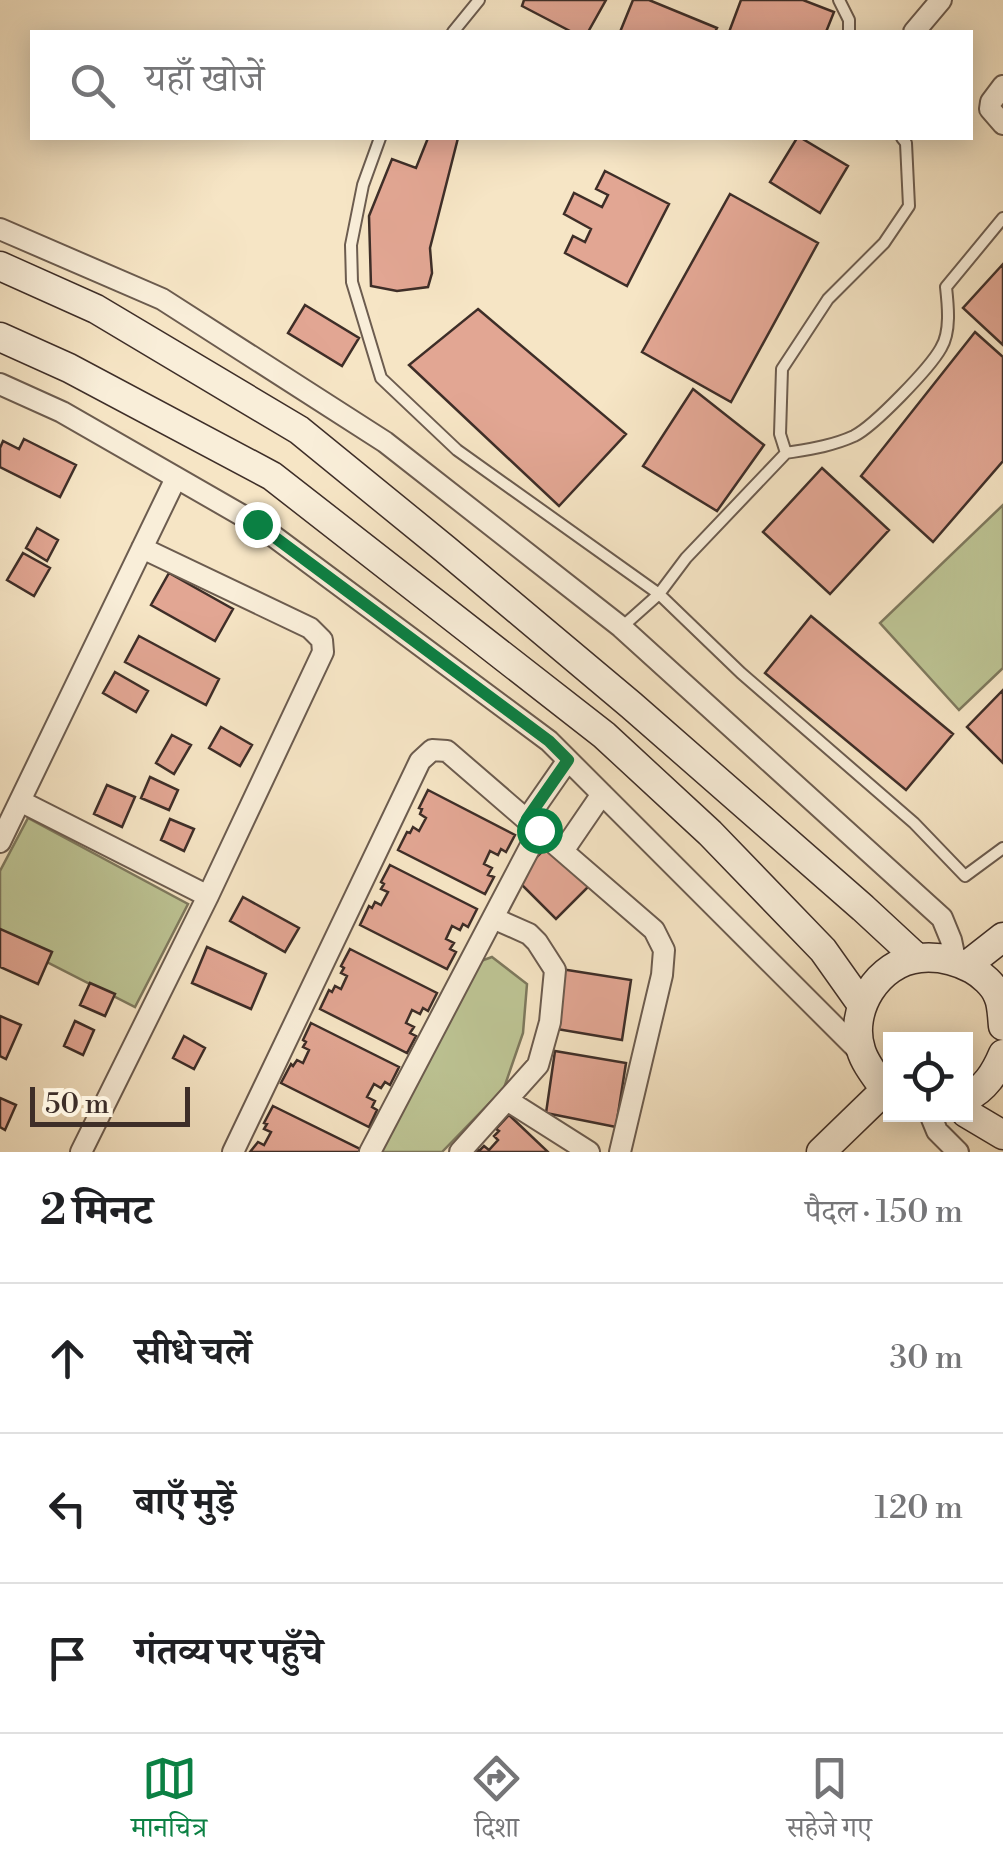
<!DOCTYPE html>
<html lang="hi">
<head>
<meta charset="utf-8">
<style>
  :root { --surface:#fff; --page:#f6f6f6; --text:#202124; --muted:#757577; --line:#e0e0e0; --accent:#0b8043 }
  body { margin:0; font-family:"Libre Bodoni","Noto Serif Devanagari",serif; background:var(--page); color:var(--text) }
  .controls { position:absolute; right:30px; bottom:30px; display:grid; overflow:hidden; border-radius:0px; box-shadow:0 5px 25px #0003 }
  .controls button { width:90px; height:90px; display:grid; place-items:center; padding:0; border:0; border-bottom:2px solid var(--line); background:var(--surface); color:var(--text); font:50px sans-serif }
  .scale { position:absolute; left:30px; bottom:25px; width:160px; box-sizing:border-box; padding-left:10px; border:5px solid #3e2e28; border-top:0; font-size:28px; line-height:35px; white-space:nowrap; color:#3e2e28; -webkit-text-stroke:8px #f9eed9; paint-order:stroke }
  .stop { position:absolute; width:30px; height:30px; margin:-22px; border:8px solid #0b8043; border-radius:50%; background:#fff }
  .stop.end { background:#0b8043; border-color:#fff; box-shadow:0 2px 10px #0008 }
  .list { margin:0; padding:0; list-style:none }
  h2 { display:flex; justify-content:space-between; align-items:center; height:130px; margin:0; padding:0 40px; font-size:42px }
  h2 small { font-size:32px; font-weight:400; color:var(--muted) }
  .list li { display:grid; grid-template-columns:65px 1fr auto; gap:30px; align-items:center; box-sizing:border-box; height:150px; padding:0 40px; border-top:2px solid var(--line) }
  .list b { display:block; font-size:38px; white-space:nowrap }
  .list em { font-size:32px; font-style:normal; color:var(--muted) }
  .icon { flex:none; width:55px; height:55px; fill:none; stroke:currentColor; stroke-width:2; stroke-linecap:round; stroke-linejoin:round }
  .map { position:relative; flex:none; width:1003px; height:1152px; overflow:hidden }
  .search { position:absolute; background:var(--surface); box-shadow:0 5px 25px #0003; left:30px; right:30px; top:30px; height:110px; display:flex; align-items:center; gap:25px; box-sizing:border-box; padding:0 35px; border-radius:0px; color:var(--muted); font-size:38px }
  .sheet { height:580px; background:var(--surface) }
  nav { display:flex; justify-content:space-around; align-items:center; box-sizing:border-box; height:140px; border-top:2px solid var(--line); background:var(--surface); font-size:28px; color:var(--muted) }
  nav a { display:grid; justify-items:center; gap:5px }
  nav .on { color:var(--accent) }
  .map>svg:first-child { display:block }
</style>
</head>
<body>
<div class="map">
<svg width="1003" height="1152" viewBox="0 0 1003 1152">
  <rect width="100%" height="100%" fill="#f6e5c5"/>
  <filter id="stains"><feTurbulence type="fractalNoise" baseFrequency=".002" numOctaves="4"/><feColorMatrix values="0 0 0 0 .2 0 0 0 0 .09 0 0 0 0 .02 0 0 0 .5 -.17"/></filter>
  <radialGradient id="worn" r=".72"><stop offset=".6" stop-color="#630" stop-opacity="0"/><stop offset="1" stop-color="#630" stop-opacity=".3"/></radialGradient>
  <path fill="#bdc494" stroke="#7e795e" stroke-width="2.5" d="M1003,505V668L959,710L880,623Z
    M28,818L188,904L135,1007L0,938V871Z
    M492,957L527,984L523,1033L504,1088L442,1152H376L475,963Z"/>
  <path fill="#e2a693" stroke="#3e2e28" stroke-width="2.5" d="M524,0H606L588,32H572L522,6Z
    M633,0H649L717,28L715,32H620Z
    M741,0H803L834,12L826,32H729Z
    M428,138H458L430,248L432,273L428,287L397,291L371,286L369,216L392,159L416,168Z
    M797,138H801L848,166L820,213L770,182Z
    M605,171L669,204L627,286L565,253L573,236L585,242L591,229L564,214L574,193L602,207L608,195L596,189Z
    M730,194L818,243L731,402L642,352Z
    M1003,264V345L963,308Z
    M305,305L359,338L342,366L288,333Z
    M478,309L626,434L559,506L409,365Z
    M975,332L1003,357V461L933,542L861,476Z
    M693,389L764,445L717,511L643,466Z
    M24,439L76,465L60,497L0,467V448L3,441L19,449Z
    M822,468L889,530L830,594L763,532Z
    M37,528L58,540L47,561L26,548Z
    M23,553L50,568L34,596L7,580Z
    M169,573L233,609L215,641L151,605Z
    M811,616L953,734L906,790L765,673Z
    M139,636L219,679L206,705L125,662Z
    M115,672L148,691L136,712L103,693Z
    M1003,690V763L967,727Z
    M221,727L252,745L240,766L209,748Z
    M172,735L191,745L174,774L156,763Z
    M150,777L178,790L169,810L141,798Z
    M107,785L135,797L122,827L94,814Z
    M428,790L515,835L506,852L501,849L498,855L490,851L484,864L492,868L488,875L494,877L485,894L398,850L407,832L410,833L413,827L419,831L426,818L420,814L422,809L419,808Z
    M170,819L194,829L184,851L161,840Z
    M550,844L591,884L556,919L515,878Z
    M390,865L477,909L468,927L463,924L460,930L452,926L446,939L454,943L450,949L456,952L447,969L360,925L369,906L372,908L375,902L381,905L388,892L381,889L384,884L381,882Z
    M243,897L299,928L285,952L230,921Z
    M0,929L52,952L38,984L0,967Z
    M207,947L266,974L251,1009L192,983Z
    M350,949L437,993L428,1011L423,1008L420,1014L412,1010L406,1023L414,1027L410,1033L416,1036L407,1053L320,1009L329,990L332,992L335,986L341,989L347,976L341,973L344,968L341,966Z
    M561,969L631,980L622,1040L551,1028Z
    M90,983L115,994L105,1016L80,1005Z
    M0,1016L21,1025L6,1059L0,1056Z
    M75,1021L94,1030L83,1055L64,1046Z
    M311,1023L399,1067L390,1085L385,1082L381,1088L374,1084L367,1097L375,1101L372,1107L377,1110L369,1127L281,1083L291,1064L293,1066L297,1060L303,1063L309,1050L303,1047L306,1042L303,1040Z
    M184,1036L205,1048L194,1069L173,1058Z
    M555,1051L626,1063L616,1127L546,1113Z
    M0,1098L16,1105L5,1130L0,1127Z
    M273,1106L360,1149L359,1152H250L258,1142L264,1145L271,1132L264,1129L267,1124L264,1123Z
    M509,1115L548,1152H473L477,1148L479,1151L484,1146L489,1150L498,1140L494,1136L499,1131L496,1129Z"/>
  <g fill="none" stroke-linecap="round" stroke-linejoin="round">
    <g stroke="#6c5c4f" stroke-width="14">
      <path id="lane" d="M839,0L849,20V32
        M453,32L479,0
        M380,138L363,185L351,245L352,282L381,378L457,450L659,594L741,673L914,823L965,876L1003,848
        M786,453C810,449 832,446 854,436C874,426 930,368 941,348C951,332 948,305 946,287L1003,218
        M622,627L659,594L686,558L786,453L780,434L782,369L828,299L884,243L909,206L906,143L902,138"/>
    </g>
    <g stroke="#6c5c4f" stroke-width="24">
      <path id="street" d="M914,32L941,0
        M1003,86L991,102L990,109L1003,124
        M0,229L162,299L385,442L621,627L942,918L951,940L955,959
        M0,384L62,412L257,524L549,741L861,1053
        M20,801L208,896
        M527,819L568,760
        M0,842L176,478
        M563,851L602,794
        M507,1100L589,1152
        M930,1114L937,1131L958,1152
        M81,1152L208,896L323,652L322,640L310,628L142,548
        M233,1152L420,761L432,750L447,751L654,930L664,950L662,975L620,1152
        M370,1152L539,830
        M460,1152L538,1065L550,1022L555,970L537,942L529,934L493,918"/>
    </g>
    <g stroke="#3e2e28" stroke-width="31">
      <path id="secondary" d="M0,266L96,309L299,430L445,549L631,705L863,908L917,958
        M0,337L69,368L272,476L604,735L710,833L823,950L862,1005
        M966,966L1003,937
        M890,1092L885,1090C877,1078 865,1064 861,1050C848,1011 878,962 920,958C939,956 955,960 972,969C981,974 994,985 998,996C1002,1004 1002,1017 1003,1026
        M966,1098C985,1089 995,1073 1003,1054
        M966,1113L1003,1135
        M821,1152L885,1090"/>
    </g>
    <use href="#lane" stroke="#f9eed9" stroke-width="10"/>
    <use href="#street" stroke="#f9eed9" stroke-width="20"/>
    <use href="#secondary" stroke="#f9eed9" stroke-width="28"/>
  </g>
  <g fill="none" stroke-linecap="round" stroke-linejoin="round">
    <path stroke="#0b8043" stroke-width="12" d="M257,524L549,741L568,760L527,819L539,830"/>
  </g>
  <rect width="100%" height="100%" filter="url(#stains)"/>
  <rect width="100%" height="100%" fill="url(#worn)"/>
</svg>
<div class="controls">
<button><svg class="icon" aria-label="locate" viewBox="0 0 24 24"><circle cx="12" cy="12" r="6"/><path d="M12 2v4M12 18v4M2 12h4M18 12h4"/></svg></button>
</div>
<div class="scale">50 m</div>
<div class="stop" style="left:539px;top:830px"></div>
<div class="stop end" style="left:257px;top:524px"></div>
<div class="search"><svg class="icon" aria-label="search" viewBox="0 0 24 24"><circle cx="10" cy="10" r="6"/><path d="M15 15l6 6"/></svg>यहाँ खोजें</div>
</div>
<section class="sheet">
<h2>2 मिनट<small>पैदल · 150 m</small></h2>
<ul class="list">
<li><svg class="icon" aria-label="ahead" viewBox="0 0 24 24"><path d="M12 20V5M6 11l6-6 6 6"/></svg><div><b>सीधे चलें</b></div><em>30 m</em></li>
<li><svg class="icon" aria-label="left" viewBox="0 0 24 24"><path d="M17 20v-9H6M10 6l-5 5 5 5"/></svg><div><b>बाएँ मुड़ें</b></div><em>120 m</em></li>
<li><svg class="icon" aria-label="arrive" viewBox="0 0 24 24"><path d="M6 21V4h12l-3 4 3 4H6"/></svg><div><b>गंतव्य पर पहुँचे</b></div></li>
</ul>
</section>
<nav>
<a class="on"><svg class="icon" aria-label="map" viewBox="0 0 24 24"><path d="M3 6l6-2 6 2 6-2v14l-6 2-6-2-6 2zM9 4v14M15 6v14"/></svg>मानचित्र</a>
<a><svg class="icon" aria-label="directions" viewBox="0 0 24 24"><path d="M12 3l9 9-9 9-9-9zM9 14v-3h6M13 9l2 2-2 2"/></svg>दिशा</a>
<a><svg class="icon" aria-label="saved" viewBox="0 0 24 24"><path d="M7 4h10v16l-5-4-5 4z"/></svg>सहेजे गए</a>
</nav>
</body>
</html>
